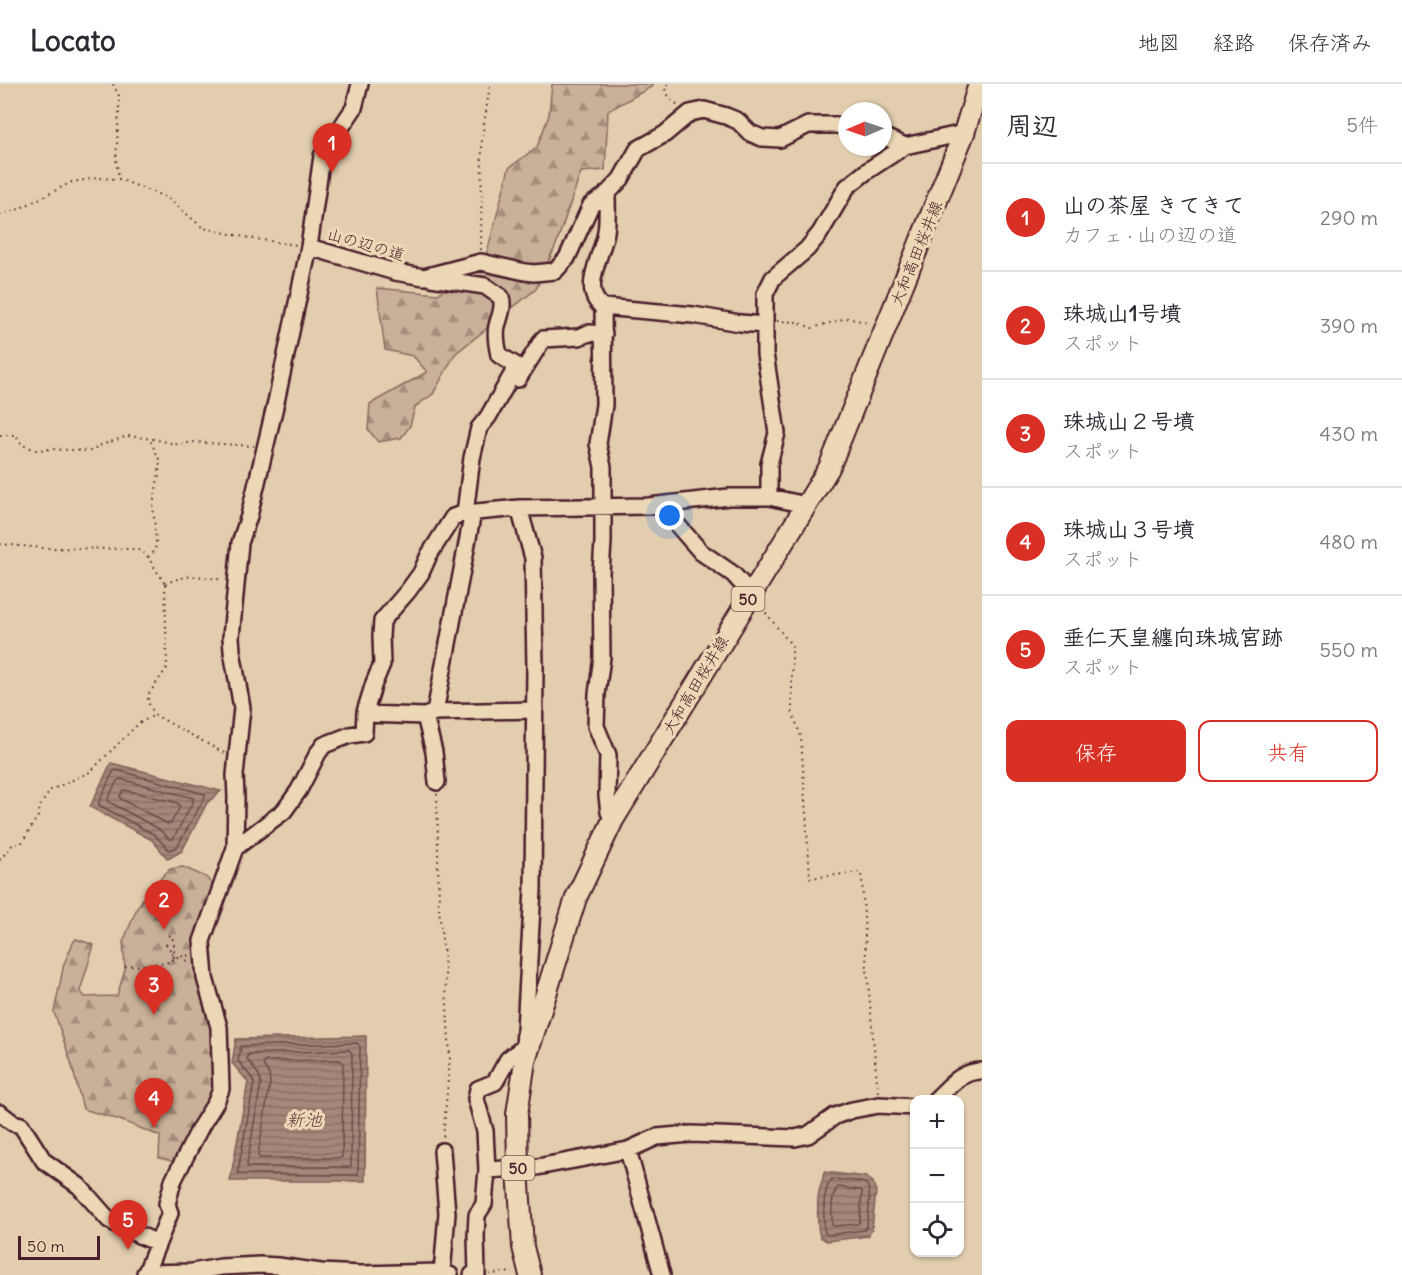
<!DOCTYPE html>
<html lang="ja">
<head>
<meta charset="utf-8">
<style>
  :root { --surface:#fff; --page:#f2f2f3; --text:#2b2b33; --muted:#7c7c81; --line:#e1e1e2; --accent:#d93025 }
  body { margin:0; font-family:Delius,"Klee One",sans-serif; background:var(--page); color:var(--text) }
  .controls { position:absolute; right:18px; bottom:18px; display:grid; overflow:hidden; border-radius:12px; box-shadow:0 2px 4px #0004 }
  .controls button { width:54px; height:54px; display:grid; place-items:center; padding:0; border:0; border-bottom:2px solid var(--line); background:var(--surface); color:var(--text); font:30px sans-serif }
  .compass { position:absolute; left:838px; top:18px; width:54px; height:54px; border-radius:50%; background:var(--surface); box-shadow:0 2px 4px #0004; rotate:268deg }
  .scale { position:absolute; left:18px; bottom:15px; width:82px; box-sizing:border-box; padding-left:6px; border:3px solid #4a1f2b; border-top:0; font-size:16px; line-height:21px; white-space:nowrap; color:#4a1f2b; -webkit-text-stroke:4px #ecd8b6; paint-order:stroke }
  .you { position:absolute; left:670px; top:432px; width:21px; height:21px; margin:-15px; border:4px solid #fff; border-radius:50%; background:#1a73e8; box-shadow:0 0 0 9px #1a73e833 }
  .badge { display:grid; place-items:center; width:39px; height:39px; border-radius:50%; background:var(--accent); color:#fff; font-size:20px; font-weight:700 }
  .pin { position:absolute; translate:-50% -50px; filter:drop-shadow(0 2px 3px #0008) }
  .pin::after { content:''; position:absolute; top:32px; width:21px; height:18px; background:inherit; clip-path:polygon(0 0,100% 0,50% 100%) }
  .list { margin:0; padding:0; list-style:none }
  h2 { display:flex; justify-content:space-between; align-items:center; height:78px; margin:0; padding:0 24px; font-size:26px }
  h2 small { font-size:20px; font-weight:400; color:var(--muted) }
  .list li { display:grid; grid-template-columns:39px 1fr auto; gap:18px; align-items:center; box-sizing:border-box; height:108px; padding:0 24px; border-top:2px solid var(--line) }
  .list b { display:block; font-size:22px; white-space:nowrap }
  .list p { margin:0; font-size:20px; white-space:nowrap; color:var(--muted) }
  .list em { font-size:20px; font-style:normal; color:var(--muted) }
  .actions { display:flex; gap:12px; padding:18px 24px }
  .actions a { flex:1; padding:14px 0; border:2px solid var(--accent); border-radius:12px; text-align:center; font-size:21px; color:var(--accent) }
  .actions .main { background:var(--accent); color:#fff }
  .icon { flex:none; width:33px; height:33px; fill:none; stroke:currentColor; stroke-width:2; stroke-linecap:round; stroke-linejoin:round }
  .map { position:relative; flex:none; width:982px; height:1191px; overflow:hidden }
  header { display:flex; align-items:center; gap:36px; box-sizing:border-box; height:84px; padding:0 30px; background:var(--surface); border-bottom:2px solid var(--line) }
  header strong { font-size:28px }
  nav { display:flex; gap:33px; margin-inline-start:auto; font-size:21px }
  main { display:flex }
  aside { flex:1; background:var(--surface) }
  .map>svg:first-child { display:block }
</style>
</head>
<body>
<header>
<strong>Locato</strong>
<nav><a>地図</a><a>経路</a><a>保存済み</a></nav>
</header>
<main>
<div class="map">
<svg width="982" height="1191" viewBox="0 0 982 1191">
  <defs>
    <pattern id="forest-firs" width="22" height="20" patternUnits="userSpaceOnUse" patternTransform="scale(1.5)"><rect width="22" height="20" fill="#c9b098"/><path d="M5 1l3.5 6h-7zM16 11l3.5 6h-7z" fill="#a58f7c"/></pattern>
    <pattern id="water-rules" width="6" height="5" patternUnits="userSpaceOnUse" patternTransform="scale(1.5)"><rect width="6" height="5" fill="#a58879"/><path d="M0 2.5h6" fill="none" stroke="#886f63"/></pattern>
  </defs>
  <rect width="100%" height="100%" fill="#e2cdae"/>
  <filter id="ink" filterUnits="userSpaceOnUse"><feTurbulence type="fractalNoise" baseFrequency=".0167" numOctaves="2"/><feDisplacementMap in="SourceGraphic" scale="12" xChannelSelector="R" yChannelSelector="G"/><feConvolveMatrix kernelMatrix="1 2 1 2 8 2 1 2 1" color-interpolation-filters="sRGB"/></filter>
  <g filter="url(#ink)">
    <path fill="url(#forest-firs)" stroke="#8a6862" stroke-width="1.5" d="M552,0H653L651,3L608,27L605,86L581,88L556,161L536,205L455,270L433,310L415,323L410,342L401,354L378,358L368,345L370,320L427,288L413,272L385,266L377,204L438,210L463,190L483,184L509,84L537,63L549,31Z
      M183,783L206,793L214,803L198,852L212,931L216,997L209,1021L175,1078L159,1074L160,1052L120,1036L83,1025L71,978L54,928L64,880L73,859L76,855L94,861L80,907L85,913L117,912L125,886L123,858L137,824L148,807L170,785Z"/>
    <path fill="url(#water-rules)" stroke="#815e5a" stroke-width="1.5" d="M111,679L221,707L207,719L182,767L168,775L152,756L90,723Z
      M366,952L365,1097H230L248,998L232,979L236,955Z
      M824,1088L866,1093L873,1098L876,1107L872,1145L868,1152L827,1157L820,1153C817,1143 817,1118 819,1107C821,1100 823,1096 824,1088Z"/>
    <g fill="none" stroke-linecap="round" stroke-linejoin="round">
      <path stroke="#6e494a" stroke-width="1.5" d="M116,686L205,710V713L177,763L169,766L155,751L99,721V718L113,688Z
        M120,695L193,714V718L173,755H169L159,745L109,718L108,715L117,697Z
        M125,706L178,719L180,723L171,739L168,740L121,715L120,712L123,707Z
        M357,959L360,962L358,1090L356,1091L239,1090L238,1087L254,999L252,994L238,977L241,962Z
        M349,966L352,969L351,1082L349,1083H248L247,1080L261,999L259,991L247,975L248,970Z
        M340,976L343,979L342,1073L340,1074H259L258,1071L270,999L269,990L263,981L264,978L266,977Z
        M832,1095C840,1096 860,1096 866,1100C873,1105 867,1134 867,1143L864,1146L828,1151L825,1149L824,1144C824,1128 822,1107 832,1095Z
        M838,1103L860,1106L862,1107L860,1137L858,1140L835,1142L832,1141C832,1129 830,1112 838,1103Z"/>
      <g stroke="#4a1f2b" stroke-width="20">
        <path id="minor" d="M883,52L905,62L964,49
          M607,109C607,122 608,135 606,148C603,169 579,207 603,223L693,231L740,239L765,241
          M309,163L395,188L424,193L481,178L525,188L534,189L555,187L567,174L591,121L605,112L621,95L638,65L665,50L690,29L704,26L726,32L738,37L750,49L762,54L780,55L808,41H837L847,43
          M431,194L485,202L501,213C504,224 500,231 497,242C495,251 497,262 499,271L517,282L488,333L479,344L472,374L465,429
          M603,223L604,321L598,360L603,383V458L601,488L602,573L597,610L596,642L608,671L607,712L609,728L613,736
          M518,295L543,255L579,253L589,249L604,250
          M769,413V380L777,349L765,270V210L773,194L807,165L820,149L847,103L867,87L905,62
          M660,421L701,468L733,490L751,510
          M519,424L533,474L535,583L533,805L524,964
          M435,628L473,428
          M365,630L425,632L435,628L535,626
          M425,632L434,668L437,698
          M235,764L284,727L299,706L318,669L324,661L350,651L364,649L365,628L374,599L382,580L381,552L382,537L408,507L421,489L429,471L453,433L465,429L519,424L649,422L729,413H769L806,421
          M524,963L508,975L495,998L478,1005L476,1015L485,1047L487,1086L537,1083L628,1066L657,1053L691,1050L795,1054L808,1051L835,1032L852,1026L879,1021L914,1023
          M935,1016C950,1002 961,987 982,987
          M0,1029L13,1039L21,1041L44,1077L79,1102L109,1136L125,1145L158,1159
          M628,1066L662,1191
          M442,1067L447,1129L442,1190L450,1191
          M145,1189L192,1188L221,1183L260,1181L278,1182L321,1188L361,1190L439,1188L442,1190
          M145,1191L170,1129L167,1120L173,1097L201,1042L216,1018L221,1005L219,943L205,894L202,857L235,764L236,713L235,691L242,624L232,567L231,553L240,459L249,432L276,318L309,163L322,72L354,24L360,0
          M472,1191H477L476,1152L477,1131L484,1120L487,1086"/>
      </g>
      <g stroke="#4a1f2b" stroke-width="24">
        <path id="major" d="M530,1191L523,1163L518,1085L517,1030L525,977L576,814L613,736L829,384L964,49L979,0"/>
      </g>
      <path stroke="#4a1f2b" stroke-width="2" stroke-dasharray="1.5 4.5" stroke-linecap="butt" d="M113,0L119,12V28L116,76L119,95
        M668,0L665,5L669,13L679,22
        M0,131L19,125L72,98L97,94L119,95L168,114L203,144L249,154L297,161
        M481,166L482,55L490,0
        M777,237L797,238L812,244L847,234L870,239
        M0,351H16L22,361L36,366L51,365L90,367L101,361L128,352L153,355L180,361L192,358L254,362
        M0,460L43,464L136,465L146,470L165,500
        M148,473L155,467L156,458L153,421L159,389L160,377L150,356
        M165,500L167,584L148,611V618L155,631L224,669L225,671
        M165,500C188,489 198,492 223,496
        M762,524L792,562V627L801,653L810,794L860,788L862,794L866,873L878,1009
        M437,710L439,824L444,873L450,973L443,1055
        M0,776L13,760H21L38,732L41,720L51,706L90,688L139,639L155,631
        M169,852L171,851L174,858V875L181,871L187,877L188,871L192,872
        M125,883L169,878L174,875L171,867L163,856
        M489,1190L513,1188"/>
      <use href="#minor" stroke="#ecd8b6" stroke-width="15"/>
      <use href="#major" stroke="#ecd8b6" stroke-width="20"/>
    </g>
  </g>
  <g text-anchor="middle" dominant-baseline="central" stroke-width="6" stroke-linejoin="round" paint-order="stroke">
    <g fill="#ecd8b6" stroke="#7b5655" stroke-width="1.5">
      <rect x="731.5" y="503" width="33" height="24" rx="4.5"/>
      <rect x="501.5" y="1072" width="33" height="24" rx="4.5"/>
    </g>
    <g font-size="15" font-weight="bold" fill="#4a1f2b">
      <text x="748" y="515">50</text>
      <text x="518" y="1084">50</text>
    </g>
    <g font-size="16" fill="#4a1f2b" stroke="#ecd8b6">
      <text transform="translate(366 160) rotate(16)">山の辺の道</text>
      <text transform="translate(916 169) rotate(-68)">大和高田桜井線</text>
      <text transform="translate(695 601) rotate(-59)">大和高田桜井線</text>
    </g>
    <g font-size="18" font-style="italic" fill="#61393e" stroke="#ecd8b6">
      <text x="304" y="1035">新池</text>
    </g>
  </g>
</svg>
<div class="controls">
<button>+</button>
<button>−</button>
<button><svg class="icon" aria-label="locate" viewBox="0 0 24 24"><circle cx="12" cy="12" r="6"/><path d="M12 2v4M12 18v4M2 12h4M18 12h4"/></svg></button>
</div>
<svg class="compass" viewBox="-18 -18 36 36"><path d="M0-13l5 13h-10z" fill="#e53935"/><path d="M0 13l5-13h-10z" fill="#7c7c81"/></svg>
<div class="scale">50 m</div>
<div class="you"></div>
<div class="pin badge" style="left:332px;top:89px">1</div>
<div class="pin badge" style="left:164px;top:846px">2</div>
<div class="pin badge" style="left:154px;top:931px">3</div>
<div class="pin badge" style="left:154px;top:1044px">4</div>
<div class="pin badge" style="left:128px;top:1166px">5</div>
</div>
<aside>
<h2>周辺<small>5件</small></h2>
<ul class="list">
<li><span class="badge">1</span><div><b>山の茶屋 きてきて</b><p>カフェ · 山の辺の道</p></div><em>290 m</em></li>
<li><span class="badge">2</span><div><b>珠城山1号墳</b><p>スポット</p></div><em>390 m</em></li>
<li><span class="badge">3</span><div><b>珠城山２号墳</b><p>スポット</p></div><em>430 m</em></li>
<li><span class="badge">4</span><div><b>珠城山３号墳</b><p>スポット</p></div><em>480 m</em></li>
<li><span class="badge">5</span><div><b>垂仁天皇纏向珠城宮跡</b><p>スポット</p></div><em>550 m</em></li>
</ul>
<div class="actions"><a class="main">保存</a><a>共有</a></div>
</aside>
</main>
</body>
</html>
